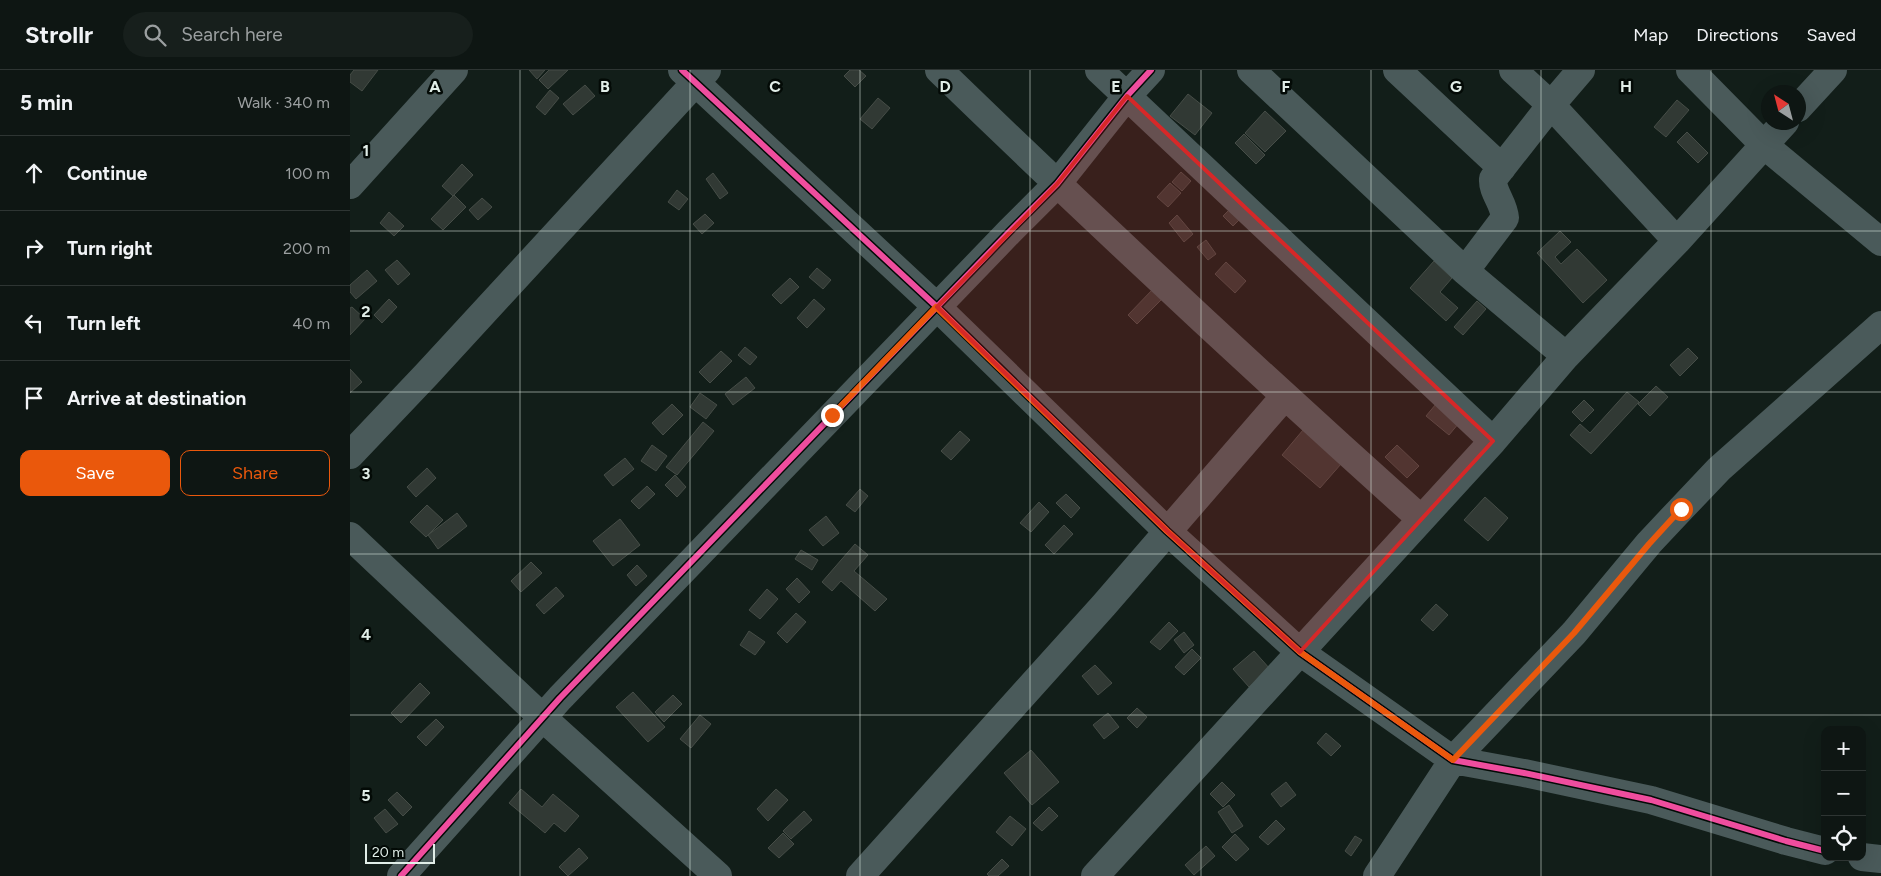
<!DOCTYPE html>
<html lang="en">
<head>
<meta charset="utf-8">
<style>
  :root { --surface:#0e1613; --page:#171f1c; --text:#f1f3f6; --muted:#9b9fa0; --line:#2e3533; --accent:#ea580c }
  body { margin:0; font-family:Figtree,sans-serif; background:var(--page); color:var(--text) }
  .controls { position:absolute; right:15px; bottom:15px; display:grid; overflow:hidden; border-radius:10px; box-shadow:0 5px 20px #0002 }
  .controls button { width:45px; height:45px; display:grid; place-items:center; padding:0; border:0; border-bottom:1px solid var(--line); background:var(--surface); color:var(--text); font:25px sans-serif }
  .compass { position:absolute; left:1411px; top:15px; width:45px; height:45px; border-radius:50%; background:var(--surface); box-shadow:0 5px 20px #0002; rotate:324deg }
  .scale { position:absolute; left:15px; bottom:12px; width:70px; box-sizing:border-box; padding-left:5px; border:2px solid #e1eee8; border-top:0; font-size:14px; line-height:18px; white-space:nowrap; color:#e1eee8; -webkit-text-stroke:4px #030a06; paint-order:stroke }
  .stop { position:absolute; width:15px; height:15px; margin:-11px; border:4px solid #ea580c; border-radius:50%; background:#fff }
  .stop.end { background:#ea580c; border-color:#fff; box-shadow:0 1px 5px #0008 }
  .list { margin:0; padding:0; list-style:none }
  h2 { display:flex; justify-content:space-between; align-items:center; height:65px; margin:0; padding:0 20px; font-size:21px }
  h2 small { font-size:16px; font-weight:400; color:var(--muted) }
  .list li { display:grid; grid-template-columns:32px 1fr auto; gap:15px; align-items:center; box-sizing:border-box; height:75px; padding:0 20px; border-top:1px solid var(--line) }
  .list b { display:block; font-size:19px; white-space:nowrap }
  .list em { font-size:16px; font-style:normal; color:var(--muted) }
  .actions { display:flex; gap:10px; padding:15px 20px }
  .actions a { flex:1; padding:11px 0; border:1px solid var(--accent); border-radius:10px; text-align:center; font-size:18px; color:var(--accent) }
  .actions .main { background:var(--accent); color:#fff }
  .icon { flex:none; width:28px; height:28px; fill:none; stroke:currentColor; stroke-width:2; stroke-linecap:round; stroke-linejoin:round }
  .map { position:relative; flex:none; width:1531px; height:806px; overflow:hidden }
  header { display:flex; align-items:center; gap:30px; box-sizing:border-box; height:70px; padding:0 25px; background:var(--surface); border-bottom:1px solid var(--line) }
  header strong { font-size:24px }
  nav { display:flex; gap:28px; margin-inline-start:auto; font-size:18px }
  .search { width:350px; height:45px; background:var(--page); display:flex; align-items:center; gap:12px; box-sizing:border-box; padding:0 18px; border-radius:28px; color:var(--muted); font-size:19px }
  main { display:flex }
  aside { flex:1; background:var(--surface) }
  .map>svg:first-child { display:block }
</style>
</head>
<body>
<header>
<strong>Strollr</strong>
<div class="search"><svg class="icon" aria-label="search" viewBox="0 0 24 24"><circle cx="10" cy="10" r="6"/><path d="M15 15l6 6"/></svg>Search here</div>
<nav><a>Map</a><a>Directions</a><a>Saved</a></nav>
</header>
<main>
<aside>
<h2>5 min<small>Walk · 340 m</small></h2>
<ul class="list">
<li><svg class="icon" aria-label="ahead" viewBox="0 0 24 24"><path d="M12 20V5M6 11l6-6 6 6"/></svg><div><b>Continue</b></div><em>100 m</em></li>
<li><svg class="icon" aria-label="right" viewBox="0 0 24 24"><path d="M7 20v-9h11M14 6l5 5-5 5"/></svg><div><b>Turn right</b></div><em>200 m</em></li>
<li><svg class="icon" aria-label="left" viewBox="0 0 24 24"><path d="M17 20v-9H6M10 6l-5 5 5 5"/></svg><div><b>Turn left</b></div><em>40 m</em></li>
<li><svg class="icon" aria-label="arrive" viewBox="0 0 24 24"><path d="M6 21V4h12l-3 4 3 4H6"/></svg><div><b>Arrive at destination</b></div></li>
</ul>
<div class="actions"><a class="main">Save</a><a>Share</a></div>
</aside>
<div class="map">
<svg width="1531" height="806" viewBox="0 0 1531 806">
  <rect width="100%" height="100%" fill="#121e19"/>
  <path fill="#313934" stroke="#464d47" d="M4,0H28L12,21L0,12V5Z
    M179,0H195L187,9Z
    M199,0H218L198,19L189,10Z
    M500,0H509L516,6L505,17L494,6Z
    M235,15L245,26L223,45L213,34Z
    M200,20L209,28L195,45L186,37Z
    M838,24L862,43L845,65L820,46Z
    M528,28L540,38L522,59L510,49Z
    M1327,30L1339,40L1316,67L1304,57Z
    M915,41L936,61L915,82L895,63Z
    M1337,62L1358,83L1348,93L1327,72Z
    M894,64L915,85L906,94L885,73Z
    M112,94L123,105L103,126L92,116Z
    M831,102L841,111L832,121L822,112Z
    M363,103L378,123L370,129L356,109Z
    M820,113L831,123L818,137L807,127Z
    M327,120L338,129L329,140L318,132Z
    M104,125L116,137L93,160L81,149Z
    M132,128L142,137L128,150L119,140Z
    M885,134L895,144L883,156L873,146Z
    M39,142L54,156L44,166L30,153Z
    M355,144L364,153L352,164L343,154Z
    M827,145L843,164L834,172L819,153Z
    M1210,161L1221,172L1205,187L1211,194L1227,179L1257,210L1233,233L1187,183Z
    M856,170L866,184L858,190L847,177Z
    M47,190L60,204L48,215L35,200Z
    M1084,191L1102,208L1090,222L1108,238L1096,251L1060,218Z
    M876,192L896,211L885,223L865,204Z
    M467,198L481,210L473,219L459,207Z
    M17,200L27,211L6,229L0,222V215Z
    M440,208L449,217L431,234L422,225Z
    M803,219L812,229L787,254L778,245Z
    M39,229L47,237L32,253L24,245Z
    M464,229L475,239L457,258L447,248Z
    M1127,231L1136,239L1113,265L1104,257Z
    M2,237L15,249L0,265V238Z
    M395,277L407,287L400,295L388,285Z
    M1338,278L1348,288L1330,306L1320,295Z
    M371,281L382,291L360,313L349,302Z
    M0,299L12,312L0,323Z
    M396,307L405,318L383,335L375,324Z
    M1306,316L1318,327L1300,346L1288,334Z
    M1277,322L1289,332L1241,384L1220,365L1230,354L1240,363Z
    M350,323L367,335L356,349L340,337Z
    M1234,330L1244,340L1232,352L1222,342Z
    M322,334L333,345L313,365L302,353Z
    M1086,334L1109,353L1099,365L1076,346Z
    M353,352L364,361L327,405L316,397Z
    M953,360L991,394L970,418L932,385Z
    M610,361L620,370L601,390L591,381Z
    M302,375L317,386L306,401L291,391Z
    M1047,375L1069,396L1057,408L1035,387Z
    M275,388L284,399L263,416L254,405Z
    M77,398L86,408L66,427L57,417Z
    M325,405L336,417L327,427L315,415Z
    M297,416L305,424L289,439L281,431Z
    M510,419L518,426L505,442L496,435Z
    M716,424L730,438L721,448L706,433Z
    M1135,427L1158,448L1138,471L1114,450Z
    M689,432L699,442L681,462L670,453Z
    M77,435L93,450L76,467L60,452Z
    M107,443L117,456L88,479L78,465Z
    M476,446L489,463L473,476L459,460Z
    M270,449L290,475L263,496L243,471Z
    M714,455L723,464L704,484L695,475Z
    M505,474L518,485L504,501L537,529L525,541L491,511L482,521L472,512Z
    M451,480L468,490L462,500L445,489Z
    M181,492L192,503L171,522L161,511Z
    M287,495L297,506L286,516L277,505Z
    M447,508L460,522L449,533L436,519Z
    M206,517L214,526L194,544L186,535Z
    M417,519L428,529L410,549L399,540Z
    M1086,534L1098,545L1083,561L1071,550Z
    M446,543L456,552L437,573L427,563Z
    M819,552L828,561L810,580L800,572Z
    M399,561L415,572L405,585L390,575Z
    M834,562L844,575L834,583L824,570Z
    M842,579L851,588L834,605L825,597Z
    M904,581L920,599L899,617L883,599Z
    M745,595L762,613L748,625L732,606Z
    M70,613L80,623L51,653L41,643Z
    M283,622L315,657L298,672L266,637Z
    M323,625L332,634L314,652L305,642Z
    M787,638L797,647L787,658L777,648Z
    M758,643L769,657L754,669L743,655Z
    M350,645L361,654L341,678L330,669Z
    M86,649L94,657L76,676L67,667Z
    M976,663L991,676L981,686L967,673Z
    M681,680L709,712L682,735L654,703Z
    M872,712L885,725L873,737L860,724Z
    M936,712L946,725L931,737L921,724Z
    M171,719L192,737L203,724L229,746L215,762L204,753L195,763L159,733Z
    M426,719L438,730L418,751L407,739Z
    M47,722L62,737L53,746L38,730Z
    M879,735L893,756L882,763L868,742Z
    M699,737L708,746L692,761L683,753Z
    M35,739L48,754L36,763L24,748Z
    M454,741L462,750L441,769L433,761Z
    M660,746L676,759L662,776L646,762Z
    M926,750L935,759L918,775L909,767Z
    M433,763L444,774L429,788L418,778Z
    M885,764L899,779L886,791L872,777Z
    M1005,766L1012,770L1001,786L995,781Z
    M856,776L865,786L844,805L835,795Z
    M229,778L238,788L218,806L209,797Z
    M652,789L659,796L648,806H639L637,804Z"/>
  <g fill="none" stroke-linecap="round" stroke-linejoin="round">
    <path stroke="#4a5a5a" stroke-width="28" d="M332,0L587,237L817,461L950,582L1103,690L1174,703L1301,730L1436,771L1475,781
      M589,0C747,153 908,303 1071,449
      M749,0L1143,371
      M901,0L1115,201L1216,286
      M1047,0L1152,98
      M1163,0L1201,35L1327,171
      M1340,0L1414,75L1531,172
      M1448,38L1483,0
      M0,115L104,0
      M1115,201L1155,148C1154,133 1142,122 1143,109L1201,35L1231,0
      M0,385L77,304L357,0
      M0,466L193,648L368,806
      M1512,787L1531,789
      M51,806L210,628L660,161L707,114L777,26L801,0
      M510,806L754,535L934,327
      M745,806L1143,371L1216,286L1327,171L1435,52
      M1027,806L1103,690L1224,563L1299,473L1331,439L1369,399L1531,255"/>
    <g stroke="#030a06" stroke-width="9">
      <path id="cycleway" d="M332,0L587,237L817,461L950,582L1103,690L1174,703L1301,730L1436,771L1475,781
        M51,806L210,628L660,161L707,114L777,26L801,0"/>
    </g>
    <use href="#cycleway" stroke="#ef4d9e" stroke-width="6"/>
  </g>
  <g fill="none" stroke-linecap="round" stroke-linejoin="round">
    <path stroke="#ea580c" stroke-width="6" d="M482,345L586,237L817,461L950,582L1103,690L1224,563L1299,474L1331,439"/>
  </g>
  <path fill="#d62828" fill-opacity="0.2" stroke="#d62828" stroke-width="4" stroke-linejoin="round" d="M777,26L1143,371L950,582L817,461L587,237L707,114Z"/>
  <path fill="none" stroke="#e1eee8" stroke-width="1" stroke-opacity="0.55" d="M170,0V806M340,0V806M510,0V806M680,0V806M851,0V806M1021,0V806M1191,0V806M1361,0V806M0,161H1531M0,322H1531M0,484H1531M0,645H1531"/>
  <g font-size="16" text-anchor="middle" font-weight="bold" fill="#e1eee8" stroke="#030a06" stroke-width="5" stroke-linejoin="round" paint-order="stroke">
    <text x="85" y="22">A</text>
    <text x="255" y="22">B</text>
    <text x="425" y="22">C</text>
    <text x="595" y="22">D</text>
    <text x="766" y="22">E</text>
    <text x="936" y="22">F</text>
    <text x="1106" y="22">G</text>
    <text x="1276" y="22">H</text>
    <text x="16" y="86">1</text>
    <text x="16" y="247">2</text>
    <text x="16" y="409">3</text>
    <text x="16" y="570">4</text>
    <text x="16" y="731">5</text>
  </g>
</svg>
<div class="controls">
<button>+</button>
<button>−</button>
<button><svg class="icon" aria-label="locate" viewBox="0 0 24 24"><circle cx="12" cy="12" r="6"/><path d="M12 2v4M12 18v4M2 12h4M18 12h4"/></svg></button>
</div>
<svg class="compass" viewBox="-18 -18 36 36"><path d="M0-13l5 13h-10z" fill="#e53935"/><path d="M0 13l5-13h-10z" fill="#9b9fa0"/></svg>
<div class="scale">20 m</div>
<div class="stop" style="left:1331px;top:439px"></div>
<div class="stop end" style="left:482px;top:345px"></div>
</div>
</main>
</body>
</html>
